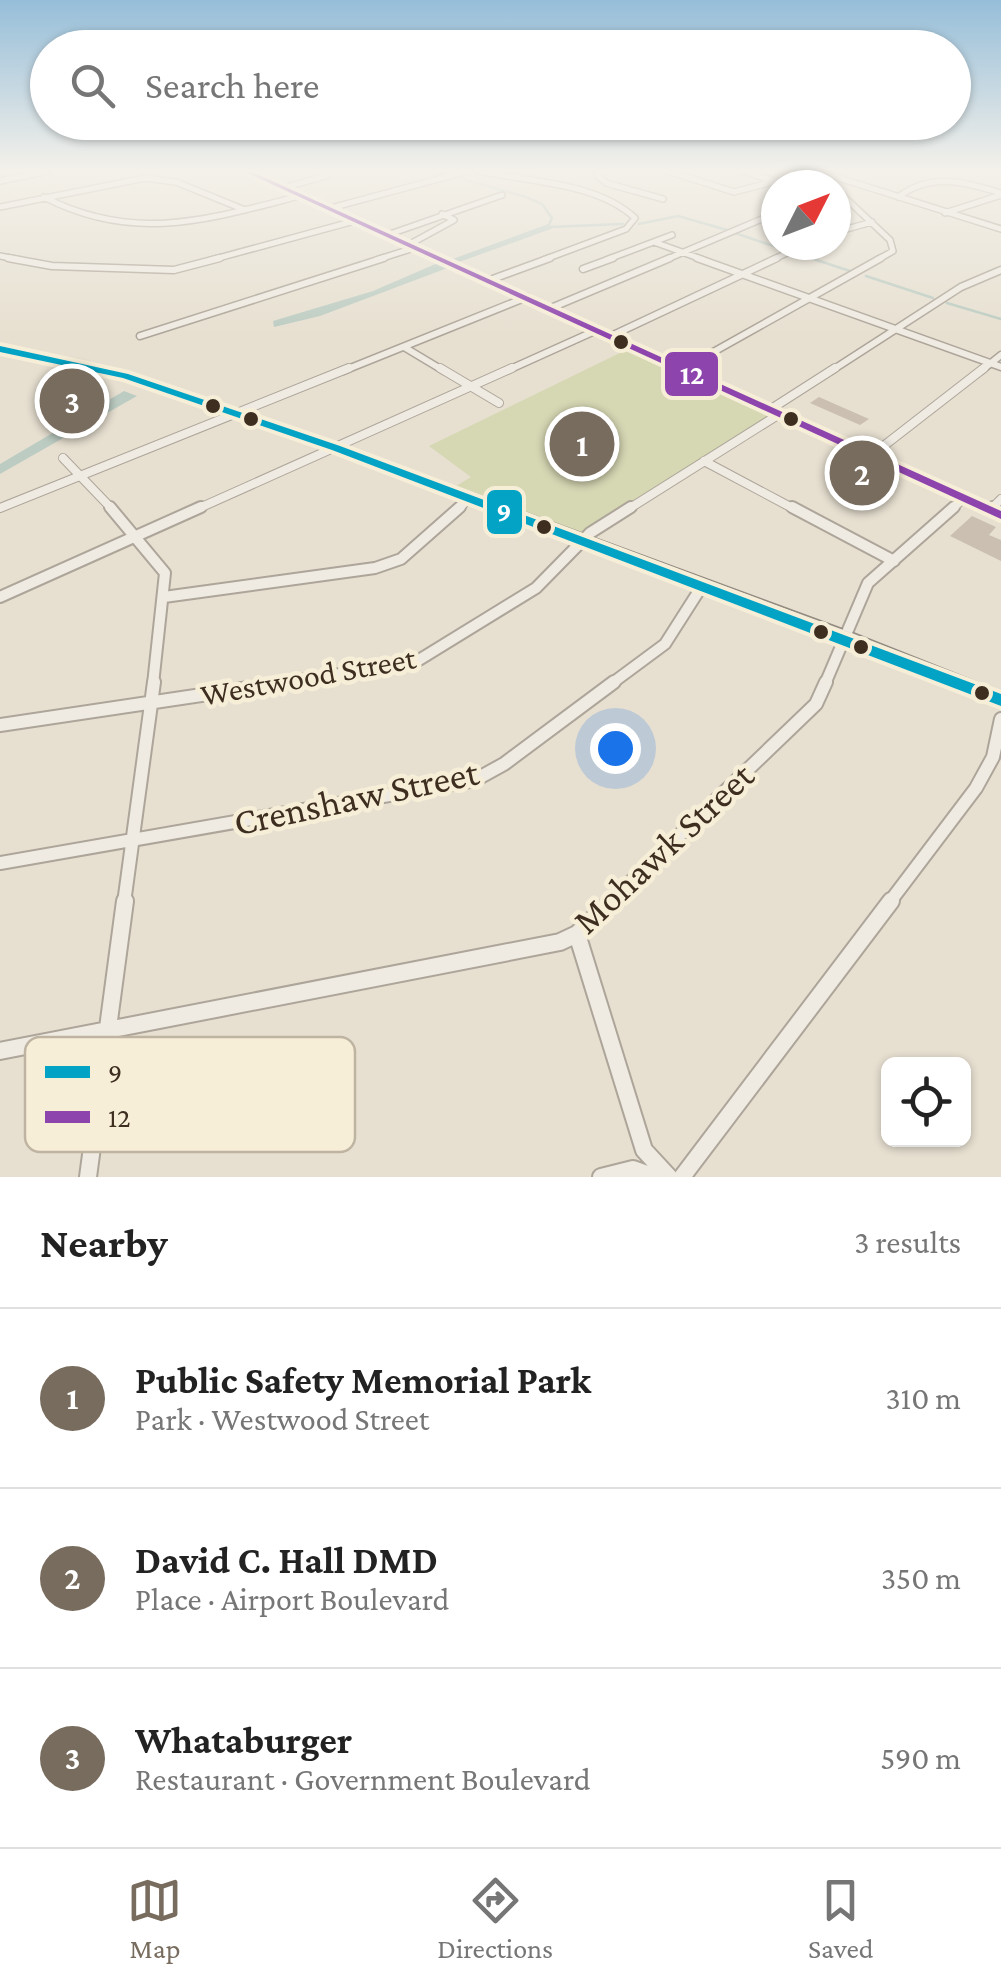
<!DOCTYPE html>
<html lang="en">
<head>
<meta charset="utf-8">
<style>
  :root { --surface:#fff; --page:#f2f2f2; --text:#222; --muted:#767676; --line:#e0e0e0; --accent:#786c5e }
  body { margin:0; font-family:"Crimson Pro",serif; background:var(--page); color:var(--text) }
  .controls { position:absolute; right:30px; bottom:30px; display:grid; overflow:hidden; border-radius:15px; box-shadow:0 2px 8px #0004 }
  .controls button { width:90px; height:90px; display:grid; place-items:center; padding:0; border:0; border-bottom:2px solid var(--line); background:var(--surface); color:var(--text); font:50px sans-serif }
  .compass { position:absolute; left:761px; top:170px; width:90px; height:90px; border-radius:50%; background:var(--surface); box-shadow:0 2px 8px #0004; rotate:48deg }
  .you { position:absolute; left:615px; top:748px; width:35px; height:35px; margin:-25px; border:8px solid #fff; border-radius:50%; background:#1a73e8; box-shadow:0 0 0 15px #1a73e833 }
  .badge { display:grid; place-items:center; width:65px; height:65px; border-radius:50%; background:var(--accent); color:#fff; font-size:32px; font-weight:700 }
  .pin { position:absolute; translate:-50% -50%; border:5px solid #fff; box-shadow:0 2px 10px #0006 }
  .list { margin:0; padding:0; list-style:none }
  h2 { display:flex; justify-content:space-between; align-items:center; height:130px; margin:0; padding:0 40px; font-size:42px }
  h2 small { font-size:32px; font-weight:400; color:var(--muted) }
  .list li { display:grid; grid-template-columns:65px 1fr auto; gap:30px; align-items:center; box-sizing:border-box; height:180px; padding:0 40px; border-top:2px solid var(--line) }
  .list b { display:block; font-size:38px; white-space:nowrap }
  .list p { margin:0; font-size:32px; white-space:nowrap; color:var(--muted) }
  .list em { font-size:32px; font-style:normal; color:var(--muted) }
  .icon { flex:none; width:55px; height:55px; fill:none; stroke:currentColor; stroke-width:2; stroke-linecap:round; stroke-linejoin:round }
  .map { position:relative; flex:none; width:1001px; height:1177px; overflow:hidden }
  .search { position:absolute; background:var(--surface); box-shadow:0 2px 8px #0004; left:30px; right:30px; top:30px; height:110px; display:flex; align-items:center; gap:25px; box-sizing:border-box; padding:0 35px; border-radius:55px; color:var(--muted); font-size:38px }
  .sheet { height:670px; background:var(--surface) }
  nav { display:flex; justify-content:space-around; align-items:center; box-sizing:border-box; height:140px; border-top:2px solid var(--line); background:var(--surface); font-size:28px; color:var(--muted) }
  nav a { display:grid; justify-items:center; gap:5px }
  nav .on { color:var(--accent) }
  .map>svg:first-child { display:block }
</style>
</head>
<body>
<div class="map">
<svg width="1001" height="1177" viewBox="0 0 1001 1177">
  <rect width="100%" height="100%" fill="#e7e0d1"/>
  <path fill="#d6d7b3" d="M634,346L781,413L582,540L451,489L471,477L429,446Z"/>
  <path fill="#bcccc2" d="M440,262L450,267L320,316L274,327L273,321L373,291Z
    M124,391L137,396L0,474V464Z"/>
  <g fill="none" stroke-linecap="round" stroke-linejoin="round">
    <path stroke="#bcccc2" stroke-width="2.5" d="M433,171L446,174
      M455,177L526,197L542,204L552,218L548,227L623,224
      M639,224L678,216L727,230
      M735,233L785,250
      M795,253L850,271
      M866,276L933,298
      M947,303L1001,319"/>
    <path fill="#bcccc2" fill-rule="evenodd" d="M548,224L553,227L551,229L459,262L450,260Z"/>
  </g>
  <path fill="#cbbfb2" d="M819,397L869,419L860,425L810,403Z
    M972,516L996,527L989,535L1001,540V561L950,536Z"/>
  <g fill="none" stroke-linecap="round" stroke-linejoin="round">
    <g stroke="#ada599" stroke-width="8">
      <path id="street-far5" d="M479,171C529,182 596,182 635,218L626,229L543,260
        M601,171L597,175L606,183L663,199
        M668,171L734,192L776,181
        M742,171L788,185
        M817,171L1001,229
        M0,181L49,171
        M287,187L328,175L322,171
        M840,193L890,240L893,251L877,260
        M44,197C135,244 210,219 303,195
        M898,197C931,172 964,182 1001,193
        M0,207L145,178L176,182L245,210
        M331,208L468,171
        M945,213L1001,195
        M836,232L872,222
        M390,234L502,195
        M654,242L704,260
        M410,244L454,220L442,214
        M0,256L21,260
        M211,260L358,220
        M376,260L417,247
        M606,260L672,235
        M665,260L776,213
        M772,260L804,245"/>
    </g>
    <g stroke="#ada599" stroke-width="9">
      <path id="street-far4" d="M8,258L52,266L174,270L220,258
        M697,258L1001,367
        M583,269L613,258
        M490,280L550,258
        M551,308L670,258
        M140,336L384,258
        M611,336L777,258
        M404,347L444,371
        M683,369L881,258
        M343,371L527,297
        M506,371L597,330
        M831,371L961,287L1001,270
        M981,371L1001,355"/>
    </g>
    <g stroke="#ada599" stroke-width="10">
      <path id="street-far3" d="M440,368L499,403
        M771,409L835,368
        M872,455L984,368
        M63,458L113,510
        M704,461L796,510
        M0,508L349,368
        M195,510L512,368
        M457,510L471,497
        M627,510L781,413
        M951,510L964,498
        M990,510L1001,499"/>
    </g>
    <g stroke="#ada599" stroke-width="14">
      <path id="street-far2" d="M110,507L165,573L153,684
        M792,507L894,561
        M990,510L993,507
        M0,597L201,507
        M164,597L375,568L401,559L460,507
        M273,684L414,663L536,588L590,533L631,507
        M611,684L665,644L702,586
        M825,684L868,583L954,507"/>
    </g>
    <g stroke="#ada599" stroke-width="16">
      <path id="street-far1" d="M0,725L289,682
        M0,863L475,780L504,764L614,682
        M124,903L154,682
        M609,903L816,704L826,682
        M889,903L976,788L993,757L1001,719"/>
    </g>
    <g stroke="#ada599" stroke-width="20">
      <path id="street" d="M577,934L644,1150L669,1177
        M0,1051L560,942L577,934L612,901
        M88,1177L125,901
        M601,1177L633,1169L655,1177
        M682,1177L891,901"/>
    </g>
    <g stroke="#9c958a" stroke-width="4">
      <path id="secondary" d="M243,171H251L1001,510V519Z"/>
    </g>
    <g stroke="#928b80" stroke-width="3">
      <path id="primary" d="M0,345L129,373L341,445L852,633L1001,692V708L838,643L331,451L122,379L0,353Z"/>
    </g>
    <use href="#street-far5" stroke="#efebe3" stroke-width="5"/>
    <use href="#street-far4" stroke="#efebe3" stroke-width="6"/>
    <use href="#street-far3" stroke="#efebe3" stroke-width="8"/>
    <use href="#street-far2" stroke="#efebe3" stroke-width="10"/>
    <use href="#street-far1" stroke="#efebe3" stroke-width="12"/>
    <use href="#street" stroke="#efebe3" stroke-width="16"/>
    <use href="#secondary" fill="#efebe3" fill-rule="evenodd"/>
    <use href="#primary" fill="#e6e1d4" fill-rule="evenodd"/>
    <g stroke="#f7eed8" stroke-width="8">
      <path id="bus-1" d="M0,346L128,374L340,446L1001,694V706L332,450L123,378L0,352Z"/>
    </g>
    <g stroke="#f7eed8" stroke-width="8">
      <path id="bus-2" d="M243,171H250L1001,511V519Z"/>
    </g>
    <use href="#bus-1" fill="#03a3c5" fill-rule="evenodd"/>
    <use href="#bus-2" fill="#8e44ad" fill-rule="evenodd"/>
  </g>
  <linearGradient id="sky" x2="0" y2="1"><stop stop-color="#96bed9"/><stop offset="0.51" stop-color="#f4f1ea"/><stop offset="1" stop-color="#f4f1ea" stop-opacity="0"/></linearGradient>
  <rect width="1001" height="335" fill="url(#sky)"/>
  <g fill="#3d2e20" stroke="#f7eed8" stroke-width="4">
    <circle cx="621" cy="342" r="9"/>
    <circle cx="213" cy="406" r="9"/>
    <circle cx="251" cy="419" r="9"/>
    <circle cx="791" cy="419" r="9"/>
    <circle cx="544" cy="527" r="9"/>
    <circle cx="821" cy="632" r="9"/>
    <circle cx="861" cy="647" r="9"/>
    <circle cx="982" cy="693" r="9"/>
  </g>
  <g text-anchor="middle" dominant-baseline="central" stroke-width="9" stroke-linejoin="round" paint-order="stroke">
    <g font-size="32" fill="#3d2e20" stroke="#f7eed8">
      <text transform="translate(308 676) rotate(-10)">Westwood Street</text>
    </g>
    <g font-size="38" fill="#3d2e20" stroke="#f7eed8">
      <text transform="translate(356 797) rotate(-12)">Crenshaw Street</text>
      <text transform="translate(663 848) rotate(-43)">Mohawk Street</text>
    </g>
  </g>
  <rect x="25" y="1037" width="330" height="115" rx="15" fill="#f7eed8" stroke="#bfb4a1" stroke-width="2.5"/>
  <rect x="45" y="1066" width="45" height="12" fill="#03a3c5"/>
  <rect x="45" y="1111" width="45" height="12" fill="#8e44ad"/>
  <g font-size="28" fill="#3d2e20">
    <text x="108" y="1082">9</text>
    <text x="108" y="1127">12</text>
  </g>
  <g stroke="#f7eed8" stroke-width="4">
    <rect x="663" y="350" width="57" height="48" rx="10" fill="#8e44ad"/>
    <rect x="485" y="488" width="39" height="48" rx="10" fill="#03a3c5"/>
  </g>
  <g font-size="28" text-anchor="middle" font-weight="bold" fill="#fff">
    <text x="692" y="384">12</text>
    <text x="504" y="521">9</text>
  </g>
</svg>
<div class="controls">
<button><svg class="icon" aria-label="locate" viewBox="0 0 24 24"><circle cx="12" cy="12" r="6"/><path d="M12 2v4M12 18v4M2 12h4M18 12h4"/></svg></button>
</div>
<svg class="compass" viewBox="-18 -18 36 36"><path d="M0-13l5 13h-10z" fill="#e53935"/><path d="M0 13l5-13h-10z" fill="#767676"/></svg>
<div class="you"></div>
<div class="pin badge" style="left:582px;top:444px">1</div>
<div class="pin badge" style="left:862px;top:473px">2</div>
<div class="pin badge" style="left:72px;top:401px">3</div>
<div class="search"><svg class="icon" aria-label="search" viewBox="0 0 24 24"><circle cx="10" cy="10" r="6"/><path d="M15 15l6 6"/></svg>Search here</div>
</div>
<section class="sheet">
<h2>Nearby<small>3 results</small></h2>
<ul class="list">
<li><span class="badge">1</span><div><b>Public Safety Memorial Park</b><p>Park · Westwood Street</p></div><em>310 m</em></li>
<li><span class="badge">2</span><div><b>David C. Hall DMD</b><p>Place · Airport Boulevard</p></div><em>350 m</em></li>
<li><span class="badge">3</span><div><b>Whataburger</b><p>Restaurant · Government Boulevard</p></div><em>590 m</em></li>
</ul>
</section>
<nav>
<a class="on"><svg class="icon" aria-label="map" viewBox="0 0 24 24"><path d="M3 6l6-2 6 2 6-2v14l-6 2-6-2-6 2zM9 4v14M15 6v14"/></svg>Map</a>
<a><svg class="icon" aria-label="directions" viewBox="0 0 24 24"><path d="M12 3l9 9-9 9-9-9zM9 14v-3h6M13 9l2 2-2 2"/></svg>Directions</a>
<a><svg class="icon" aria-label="saved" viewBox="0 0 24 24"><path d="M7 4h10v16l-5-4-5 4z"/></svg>Saved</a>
</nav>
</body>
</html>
